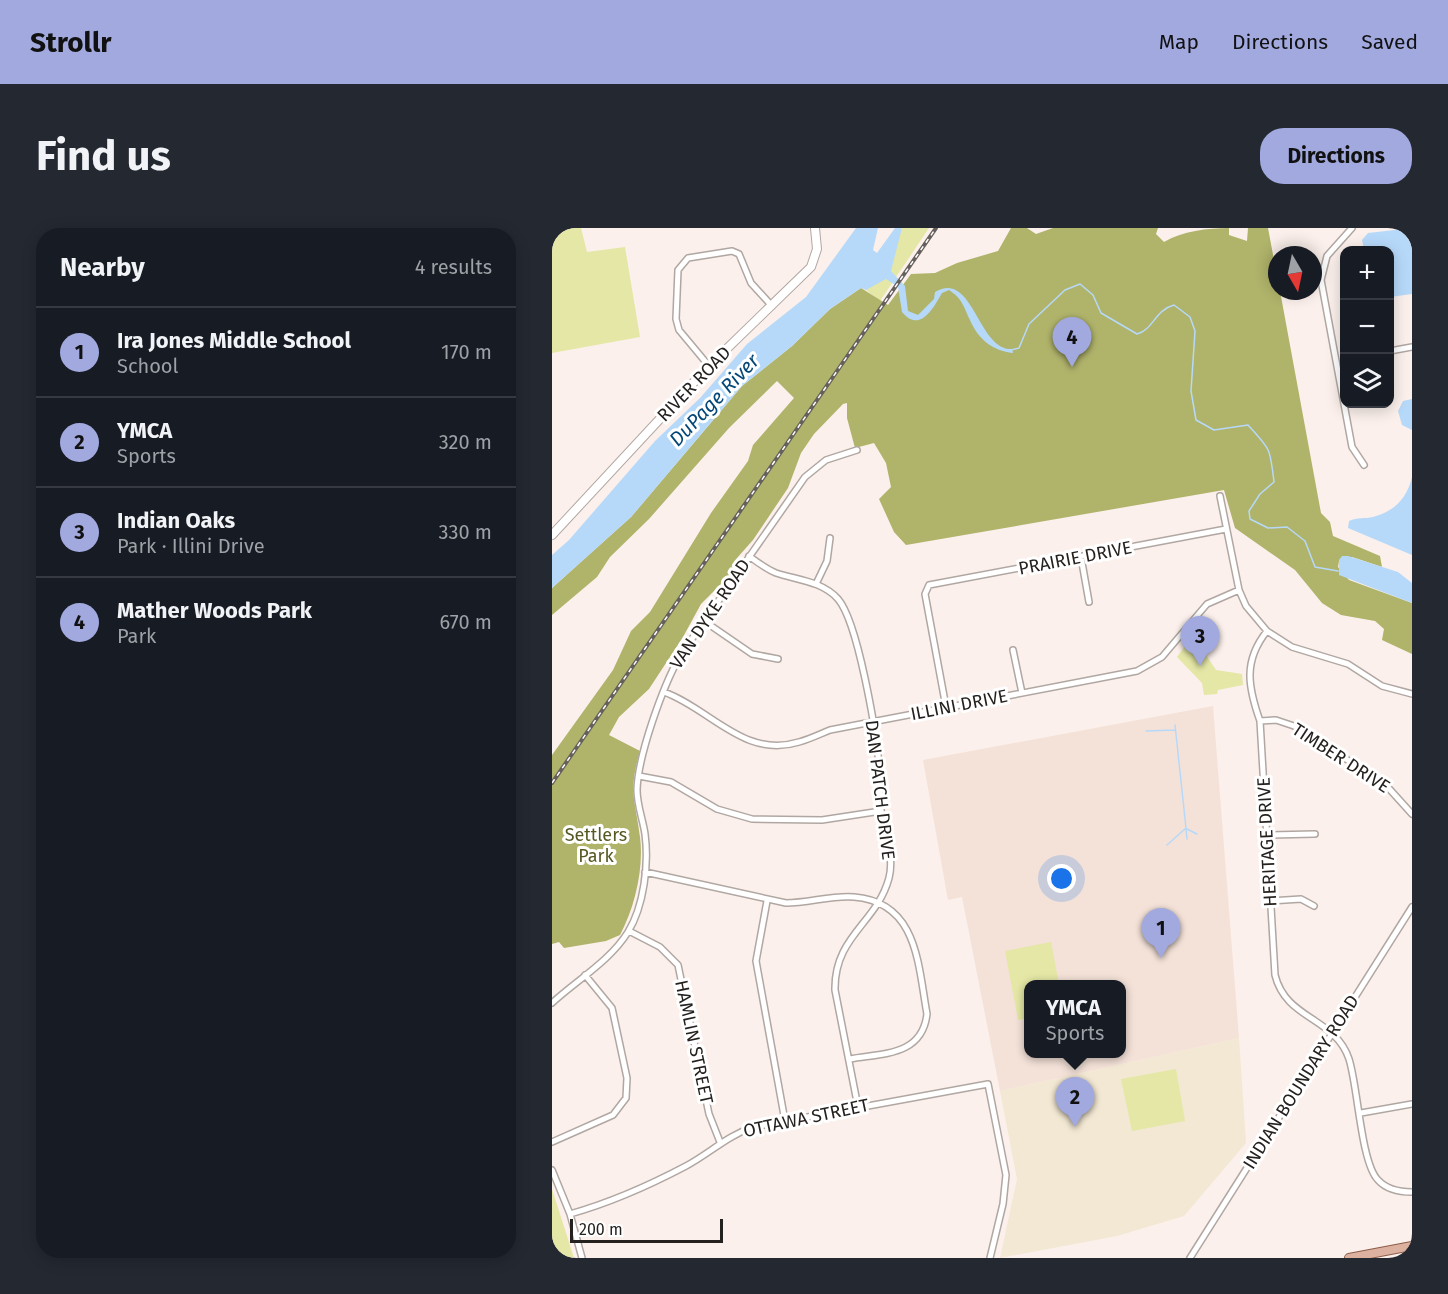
<!DOCTYPE html>
<html lang="en">
<head>
<meta charset="utf-8">
<style>
  :root { --surface:#171b24; --page:#242831; --text:#f1f3f6; --muted:#9ea1a6; --line:#363941; --accent:#a1a9df }
  body { margin:0; font-family:"Fira Sans",sans-serif; background:var(--page); color:var(--text) }
  .controls { position:absolute; right:18px; top:18px; display:grid; overflow:hidden; border-radius:12px; box-shadow:0 3px 15px #0003 }
  .controls button { width:54px; height:54px; display:grid; place-items:center; padding:0; border:0; border-bottom:2px solid var(--line); background:var(--surface); color:var(--text); font:30px sans-serif }
  .compass { position:absolute; left:716px; top:18px; width:54px; height:54px; border-radius:50%; background:var(--surface); box-shadow:0 3px 15px #0003; rotate:171deg }
  .scale { position:absolute; left:18px; bottom:15px; width:153px; box-sizing:border-box; padding-left:6px; border:3px solid #25211f; border-top:0; font-size:16px; line-height:21px; white-space:nowrap; color:#25211f; -webkit-text-stroke:4px #fff; paint-order:stroke }
  .you { position:absolute; left:510px; top:651px; width:21px; height:21px; margin:-15px; border:4px solid #fff; border-radius:50%; background:#1a73e8; box-shadow:0 0 0 9px #1a73e833 }
  .badge { display:grid; place-items:center; width:39px; height:39px; border-radius:50%; background:var(--accent); color:#111; font-size:20px; font-weight:700 }
  .pin { position:absolute; translate:-50% -50px; filter:drop-shadow(0 2px 3px #0008) }
  .pin::after { content:''; position:absolute; top:32px; width:21px; height:18px; background:inherit; clip-path:polygon(0 0,100% 0,50% 100%) }
  .popup { position:absolute; left:472px; top:752px; width:102px; height:78px; box-sizing:border-box; display:grid; place-content:center; border-radius:12px; background:var(--surface); filter:drop-shadow(0 2px 4px #0005); font-size:20px; white-space:nowrap; color:var(--muted) }
  .popup b { font-size:22px; color:var(--text) }
  .popup::after { content:''; position:absolute; left:50%; top:100%; margin-left:-12px; border:12px solid transparent; border-top-color:var(--surface) }
  .list { margin:0; padding:0; list-style:none }
  h2 { display:flex; justify-content:space-between; align-items:center; height:78px; margin:0; padding:0 24px; font-size:26px }
  h2 small { font-size:20px; font-weight:400; color:var(--muted) }
  .list li { display:grid; grid-template-columns:39px 1fr auto; gap:18px; align-items:center; box-sizing:border-box; height:90px; padding:0 24px; border-top:2px solid var(--line) }
  .list b { display:block; font-size:22px; white-space:nowrap }
  .list p { margin:0; font-size:20px; white-space:nowrap; color:var(--muted) }
  .list em { font-size:20px; font-style:normal; color:var(--muted) }
  .icon { flex:none; width:33px; height:33px; fill:none; stroke:currentColor; stroke-width:2; stroke-linecap:round; stroke-linejoin:round }
  .map { position:relative; flex:none; width:860px; height:1030px; overflow:hidden; border-radius:24px }
  header { display:flex; align-items:center; gap:36px; box-sizing:border-box; height:84px; padding:0 30px; background:var(--accent); color:#111 }
  header strong { font-size:28px }
  nav { display:flex; gap:33px; margin-inline-start:auto; font-size:21px }
  .intro { display:flex; align-items:center; justify-content:space-between; box-sizing:border-box; height:144px; padding:0 36px }
  h1 { margin:0; font-size:42px }
  .button { padding:15px 27px; border-radius:24px; background:var(--accent); color:#111; font-size:21px; font-weight:700 }
  main { display:flex; gap:36px; padding:0 36px }
  aside { flex:1; background:var(--surface); border-radius:24px; box-shadow:0 3px 15px #0003 }
  .map>svg:first-child { display:block }
</style>
</head>
<body>
<header>
<strong>Strollr</strong>
<nav><a>Map</a><a>Directions</a><a>Saved</a></nav>
</header>
<div class="intro"><h1>Find us</h1><a class="button">Directions</a></div>
<main>
<aside>
<h2>Nearby<small>4 results</small></h2>
<ul class="list">
<li><span class="badge">1</span><div><b>Ira Jones Middle School</b><p>School</p></div><em>170 m</em></li>
<li><span class="badge">2</span><div><b>YMCA</b><p>Sports</p></div><em>320 m</em></li>
<li><span class="badge">3</span><div><b>Indian Oaks</b><p>Park · Illini Drive</p></div><em>330 m</em></li>
<li><span class="badge">4</span><div><b>Mather Woods Park</b><p>Park</p></div><em>670 m</em></li>
</ul>
</aside>
<div class="map">
<svg width="860" height="1030" viewBox="0 0 860 1030">
  <rect width="100%" height="100%" fill="#fbf0eb"/>
  <path fill="#f3e8d3" d="M687,810L694,915L632,988L565,1008L448,1030L465,951L448,863Z"/>
  <path fill="#f4e2d8" fill-rule="evenodd" d="M661,478L687,810L448,863L410,669L396,672L371,532ZM476,756H570V826H476Z"/>
  <path fill="#e4e7a5" d="M0,0H29L35,24L73,19L88,109L0,125Z
    M350,0H377L328,73L314,62L319,58Z
    M639,410L650,421L664,442L690,446L691,457L666,462L665,466L652,467L650,455L625,429Z
    M499,714L507,756H476V790L466,792L453,723Z
    M624,841L633,893L580,903L569,851Z
    M0,961L22,1030H0Z"/>
  <path fill="#b0b36a" d="M459,0H475L484,6L501,0H606L604,6L612,14C630,3 656,0 677,0V7L695,13L696,0H716L725,48V63H728L769,285L778,294L781,308L828,328L830,339L800,329L787,333L786,339L797,352L860,375V426L830,412L832,401L823,393L789,387L770,375L743,342L683,300L672,262L354,317L342,304L327,271L339,259L334,235L322,215L303,220L295,190V175L291,176L262,206L249,225L236,260L201,312L185,330L177,348L149,376L131,409L97,461L67,489L57,507L88,523C76,565 83,569 88,609C92,640 83,679 68,707L54,713L12,720L7,714L0,716V527L61,442L79,403L98,384L159,285L196,233L201,217L242,170L225,153L177,200L97,291L58,329L45,349L0,387V360L79,289L190,158L240,118L278,81L309,60L336,77L359,46L383,45L405,35L446,23Z"/>
  <path fill="#b7d9f9" d="M304,0H326L321,22L325,25L343,0H350L339,43L353,58L356,83L366,87L382,71L383,64C421,41 426,123 460,121L461,125C441,123 426,111 418,92C412,80 411,71 397,62L390,65C382,79 368,106 350,84L346,59L334,51L314,62L309,60L278,81L240,118L190,158L79,289L0,360V327L17,312L103,213L148,170L195,116L254,69Z
    M860,0V66L838,69V22H812L810,12L816,5Z
    M860,171V202L850,197L846,183L851,173Z
    M860,249V327L796,300L797,293C805,289 813,291 821,289C843,283 855,270 860,249Z
    M796,328L846,344L860,355V375L787,347V332L790,328Z"/>
  <g fill="none" stroke-linecap="round" stroke-linejoin="round">
    <path stroke="#b7d9f9" stroke-width="1.5" d="M459,122L467,120L477,96L513,62L528,56L541,67L549,85L585,106C601,102 603,82 622,77L638,89L643,103L639,163L644,192L662,202L696,197C719,222 718,220 722,254L708,266L697,283L698,291L716,300L735,299L753,313L763,339L786,343
      M594,503L623,502
      M634,601L635,611
      M635,601L645,606
      M615,617L634,600L623,497"/>
    <g stroke="#b1a7a2" stroke-width="8">
      <path id="street" d="M800,0L775,28L769,52L800,219L812,237
        M838,123L860,119
        M157,138L127,102L124,91L126,42L136,30L180,23L187,26L199,55L220,78
        M668,268L687,362L694,378L715,403L740,419L796,436L830,458L860,466
        M197,328C205,334 214,341 224,345C245,352 270,353 286,371C306,394 324,503 327,537C328,552 327,567 329,582C331,604 343,627 337,650C325,695 282,708 283,762L306,879
        M529,329L537,374
        M264,356L275,333L278,310
        M152,393L200,426L226,431
        M715,403C691,433 696,459 708,493L723,747C734,792 783,789 797,831C806,859 809,935 826,952C835,962 848,964 860,964
        M461,422L470,465
        M112,464C159,481 192,531 247,514C258,511 268,506 278,502L585,443L610,429L655,376L687,362
        M394,479L373,366L377,357L674,301
        M708,493L724,492L742,498L832,555L860,586
        M87,548L119,554L165,581L200,591L270,592L329,583
        M714,607L763,606
        M93,644L234,675C257,675 280,667 302,669C366,674 366,737 375,786C370,828 331,825 298,831
        M215,673L204,733L233,893
        M718,673L749,671L762,678
        M77,703L108,719L126,737L157,886L168,914
        M0,775C25,752 58,733 76,704C92,678 97,636 93,606C91,592 85,577 85,562C86,527 111,458 128,428L253,249L274,232L305,222
        M809,885L860,876
        M0,914L61,887L74,870L75,850L60,780L33,747
        M0,942L18,986L30,1030
        M18,986C57,975 98,957 134,938C158,925 175,908 201,899L436,856L454,947L451,976L438,1030
        M638,1030L860,679"/>
    </g>
    <g stroke="#b1a7a2" stroke-width="10">
      <path id="secondary" d="M0,307L157,138L259,39L265,21L263,0"/>
    </g>
    <g stroke="#8c5d49" stroke-width="10">
      <path id="primary" d="M797,1030L860,1018"/>
    </g>
    <use href="#street" stroke="#fff" stroke-width="5"/>
    <use href="#secondary" stroke="#fff" stroke-width="8"/>
    <use href="#primary" stroke="#dcb19f" stroke-width="8"/>
    <g stroke="#66605d" stroke-width="4">
      <path id="rail" d="M0,555L384,0"/>
    </g>
    <use href="#rail" stroke="#fff" stroke-width="1.5" stroke-dasharray="4.5" stroke-linecap="butt"/>
  </g>
  <g text-anchor="middle" dominant-baseline="central" stroke-width="6" stroke-linejoin="round" paint-order="stroke">
    <g font-size="18" fill="#25211f" stroke="#fff">
      <text transform="translate(142 156) rotate(-46)">RIVER ROAD</text>
      <text transform="translate(523 330) rotate(-11)">PRAIRIE DRIVE</text>
      <text transform="translate(158 386) rotate(-56)">VAN DYKE ROAD</text>
      <text transform="translate(407 477) rotate(-11)">ILLINI DRIVE</text>
      <text transform="translate(789 530) rotate(33)">TIMBER DRIVE</text>
      <text transform="translate(328 562) rotate(83)">DAN PATCH DRIVE</text>
      <text transform="translate(715 614) rotate(-93)">HERITAGE DRIVE</text>
      <text transform="translate(142 814) rotate(78)">HAMLIN STREET</text>
      <text transform="translate(749 854) rotate(-58)">INDIAN BOUNDARY ROAD</text>
      <text transform="translate(254 890) rotate(-12)">OTTAWA STREET</text>
    </g>
    <g font-size="18" fill="#565821" stroke="#fff">
      <text x="44" y="607">Settlers<tspan x="44" dy="21">Park</tspan></text>
    </g>
    <g font-size="20" font-style="italic" fill="#044877" stroke="#fff">
      <text transform="translate(162 172) rotate(-46)">DuPage River</text>
    </g>
  </g>
</svg>
<div class="controls">
<button>+</button>
<button>−</button>
<button><svg class="icon" aria-label="layers" viewBox="0 0 24 24"><path d="M12 4l9 5-9 5-9-5zM3 14l9 5 9-5"/></svg></button>
</div>
<svg class="compass" viewBox="-18 -18 36 36"><path d="M0-13l5 13h-10z" fill="#e53935"/><path d="M0 13l5-13h-10z" fill="#9ea1a6"/></svg>
<div class="scale">200 m</div>
<div class="you"></div>
<div class="pin badge" style="left:609px;top:730px">1</div>
<div class="pin badge" style="left:523px;top:899px">2</div>
<div class="popup"><b>YMCA</b>Sports</div>
<div class="pin badge" style="left:648px;top:438px">3</div>
<div class="pin badge" style="left:520px;top:139px">4</div>
</div>
</main>
</body>
</html>
